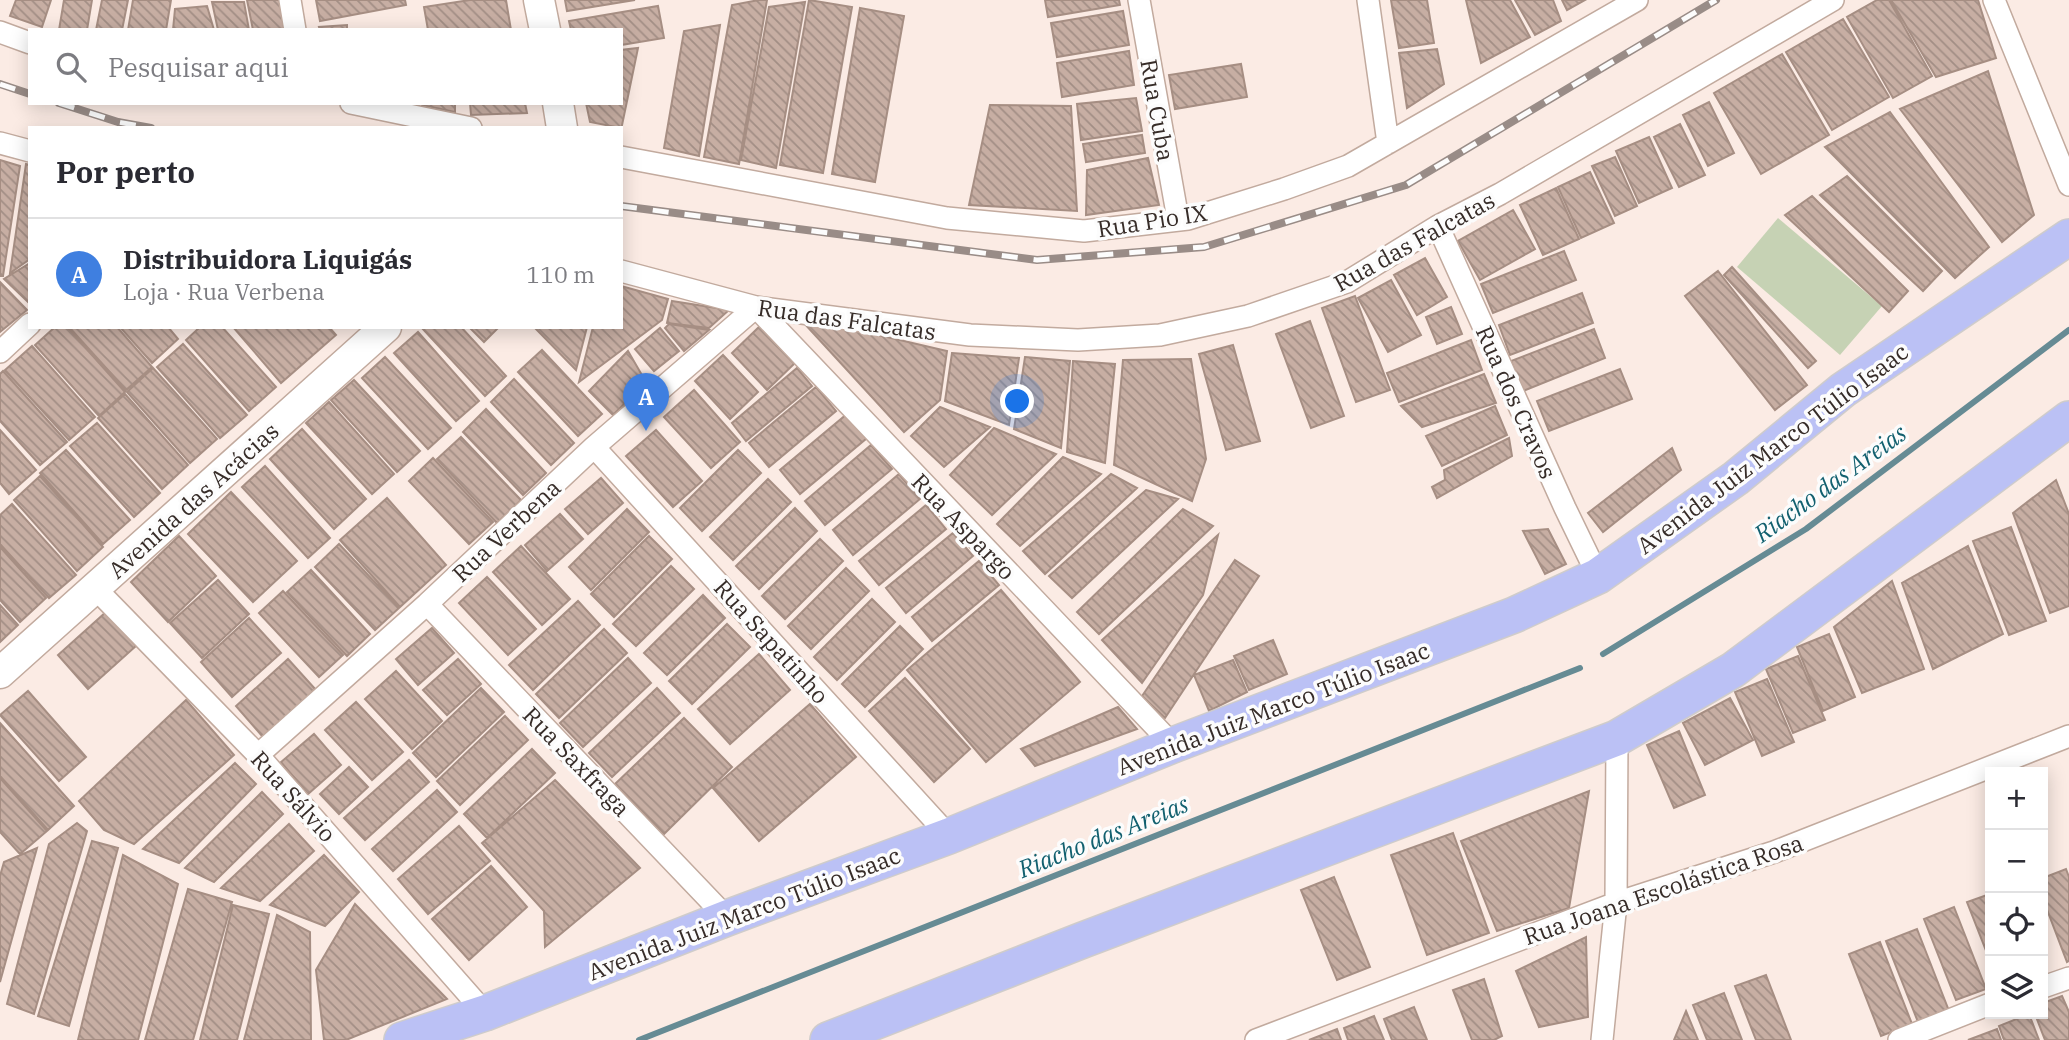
<!DOCTYPE html>
<html lang="pt">
<head>
<meta charset="utf-8">
<style>
  :root { --surface:#fff; --page:#f2f2f3; --text:#2b2b33; --muted:#7c7c81; --line:#e1e1e2; --accent:#518c2b }
  body { margin:0; font-family:"IBM Plex Serif",serif; background:var(--page); color:var(--text) }
  .controls { position:absolute; right:21px; bottom:21px; display:grid; overflow:hidden; border-radius:0px; box-shadow:0 4px 18px #0003 }
  .controls button { width:63px; height:63px; display:grid; place-items:center; padding:0; border:0; border-bottom:2px solid var(--line); background:var(--surface); color:var(--text); font:35px sans-serif }
  .you { position:absolute; left:1018px; top:402px; width:24px; height:24px; margin:-18px; border:5px solid #fff; border-radius:50%; background:#1a73e8; box-shadow:0 0 0 10px #1a73e833 }
  .badge { display:grid; place-items:center; width:46px; height:46px; border-radius:50%; background:var(--accent); color:#fff; font-size:23px; font-weight:700 }
  .pin { position:absolute; translate:-50% -58px; filter:drop-shadow(0 2px 4px #0008) }
  .pin::after { content:''; position:absolute; top:37px; width:24px; height:21px; background:inherit; clip-path:polygon(0 0,100% 0,50% 100%) }
  .list { margin:0; padding:0; list-style:none }
  h2 { display:flex; justify-content:space-between; align-items:center; height:91px; margin:0; padding:0 28px; font-size:30px }
  h2 small { font-size:23px; font-weight:400; color:var(--muted) }
  .list li { display:grid; grid-template-columns:46px 1fr auto; gap:21px; align-items:center; box-sizing:border-box; height:112px; padding:0 28px; border-top:2px solid var(--line) }
  .list b { display:block; font-size:26px; white-space:nowrap }
  .list p { margin:0; font-size:23px; white-space:nowrap; color:var(--muted) }
  .list em { font-size:23px; font-style:normal; color:var(--muted) }
  .icon { flex:none; width:38px; height:38px; fill:none; stroke:currentColor; stroke-width:2; stroke-linecap:round; stroke-linejoin:round }
  .map { position:relative; flex:none; width:2069px; height:1040px; overflow:hidden }
  .search { position:absolute; background:var(--surface); box-shadow:0 4px 18px #0003; left:28px; top:28px; width:595px; height:77px; display:flex; align-items:center; gap:18px; box-sizing:border-box; padding:0 24px; border-radius:0px; color:var(--muted); font-size:26px }
  .panel { position:absolute; background:var(--surface); box-shadow:0 4px 18px #0003; left:28px; top:126px; width:595px; height:203px; border-radius:0px }
  .map>svg:first-child { display:block }
</style>
</head>
<body>
<div class="map">
<svg width="2069" height="1040" viewBox="0 0 2069 1040">
  <defs>
    <pattern id="building-back-hatch" width="6" height="6" patternUnits="userSpaceOnUse" patternTransform="scale(1.75)"><rect width="6" height="6" fill="#c7aea3"/><path d="M-1 5l2 2M0 0l6 6M5-1l2 2" fill="none" stroke="#a28e85"/></pattern>
  </defs>
  <rect width="100%" height="100%" fill="#fbebe4"/>
  <path fill="#c6d2b4" d="M1778,218L1882,306L1840,355L1737,267Z"/>
  <g fill="none" stroke-linecap="round" stroke-linejoin="round">
    <path stroke="#668b94" stroke-width="6" d="M1603,654L1806,529L2069,330
      M639,1040L1580,668"/>
  </g>
  <path fill="url(#building-back-hatch)" stroke="#a68e83" stroke-width="2" d="M16,0H51L42,27L10,16Z
    M64,0H92L87,30H59Z
    M102,0H128L122,30H96Z
    M133,0H171L166,30H128Z
    M247,0H281L286,30H253Z
    M316,0H405L406,5L320,21Z
    M470,0H506L511,30H428L424,7Z
    M565,0H635L567,11Z
    M759,0H767L739,164L704,157L732,5Z
    M809,0L852,7L823,173L780,165Z
    M1045,0H1119L1120,5L1048,17Z
    M1391,0H1427L1434,43L1399,48Z
    M1466,0H1510L1530,37L1481,63Z
    M1515,0H1553L1561,21L1535,35Z
    M1562,0H1585L1567,10Z
    M1877,0H1889L1932,76L1893,98L1847,17Z
    M1891,0H1978L1996,58L1936,77Z
    M212,2H244L249,30H218Z
    M805,2L776,168L741,160L769,7Z
    M207,6L214,30H173L175,9Z
    M658,6L664,38L621,45V30H571L569,21Z
    M860,8L904,16L875,182L832,174Z
    M1123,11L1129,45L1057,57L1051,23Z
    M1843,19L1889,97L1832,130L1786,52Z
    M347,25V30H320L319,27Z
    M720,25L699,156L664,148L684,31Z
    M638,48L621,130V128L590,122L586,103H621V50Z
    M1437,49L1444,84L1407,108L1399,53Z
    M1129,51L1134,85L1062,97L1057,63Z
    M1782,54L1829,135L1761,174L1714,93Z
    M1241,64L1247,97L1175,109L1169,75Z
    M1988,71L2034,215L2002,242L1900,109Z
    M1136,98L1142,131L1081,140L1077,104Z
    M1709,102L1734,153L1708,166L1683,115Z
    M422,103H455V112L422,105Z
    M470,103H525L527,113L471,115Z
    M990,105L1071,106L1077,211L969,205Z
    M1890,112L1989,247L1955,278L1825,147Z
    M1680,124L1705,175L1679,187L1654,137Z
    M1142,135L1145,153L1086,162L1083,144Z
    M1649,137L1672,188L1639,203L1616,151Z
    M1615,157L1637,206L1615,216L1592,166Z
    M1148,158L1159,205L1086,215L1087,170Z
    M0,160L20,166L3,276H0Z
    M26,164L30,165V259L10,273Z
    M1590,172L1614,223L1581,238L1558,187Z
    M1847,176L1942,271L1923,291L1820,195Z
    M1556,188L1579,239L1543,255L1520,205Z
    M1812,196L1908,291L1889,312L1785,215Z
    M1513,210L1535,249L1480,280L1458,241Z
    M1564,251L1576,280L1493,313L1481,284Z
    M1425,258L1447,297L1417,315L1394,275Z
    M30,263V304L4,279Z
    M1732,267L1816,361L1808,368L1724,275Z
    M1718,271L1807,385L1775,410L1685,296Z
    M1391,280L1421,335L1388,352L1358,298Z
    M0,282L27,310L0,332Z
    M621,286L668,299L662,320L579,382L593,327H621Z
    M1582,293L1593,323L1510,355L1499,325Z
    M1355,296L1390,390L1356,402L1322,308Z
    M672,301L729,310L709,328L667,323Z
    M1451,307L1462,334L1437,344L1426,317Z
    M805,318L947,351L940,400L904,432L803,322Z
    M1310,321L1344,416L1311,428L1276,334Z
    M669,324L709,330L684,351L665,328Z
    M760,326L795,363L767,390L732,353Z
    M55,327H67L125,392L99,416L35,345Z
    M69,327H117L152,367L126,390Z
    M120,327H168L178,339L152,363Z
    M200,327H222L276,387L249,411L186,340Z
    M233,327H329L336,335L281,383Z
    M421,327H461L506,376L485,396Z
    M469,327H499L484,342Z
    M534,327H587L576,370Z
    M660,328L679,351L654,371L635,349Z
    M1594,329L1605,358L1523,391L1511,361Z
    M418,332L479,401L456,421L394,353Z
    M1471,340L1482,370L1399,402L1387,373Z
    M183,344L247,415L220,438L157,367Z
    M1233,345L1260,441L1226,450L1199,354Z
    M32,346L95,417L69,440L5,370Z
    M542,350L602,414L578,436L518,372Z
    M628,351L646,382L613,415L589,391Z
    M952,353L1019,358L1009,425L945,401Z
    M723,355L758,392L730,419L695,381Z
    M385,357L451,428L428,449L362,378Z
    M1025,357L1070,361L1061,448L1014,429Z
    M1191,359L1206,459L1192,501L1114,465L1123,360Z
    M1073,361L1115,364L1105,463L1067,452Z
    M153,368L217,439L190,463L127,392Z
    M797,368L812,386L746,441L732,423Z
    M1620,369L1632,399L1549,431L1537,401Z
    M3,371L67,442L40,465L0,421V374Z
    M1484,374L1496,403L1422,427L1401,406Z
    M514,379L574,443L551,465L491,402Z
    M354,380L420,451L397,472L331,400Z
    M816,387L836,411L769,467L749,443Z
    M694,390L740,442L711,468L664,417Z
    M125,394L188,465L162,489L98,418Z
    M329,402L394,474L372,494L306,423Z
    M1495,406L1507,435L1442,466L1426,436Z
    M940,407L990,427L944,467L911,436Z
    M486,409L546,473L523,495L463,432Z
    M847,414L867,438L800,494L780,470Z
    M97,423L160,493L134,517L70,446Z
    M994,428L1056,454L992,515L950,475Z
    M302,429L366,499L334,529L270,459Z
    M0,430L36,470L9,494L0,483Z
    M656,430L702,481L673,507L626,456Z
    M461,437L521,500L497,523L437,459Z
    M1509,438L1512,456L1437,498L1432,487L1445,480L1444,470Z
    M871,445L892,469L825,525L805,501Z
    M1672,448L1681,470L1603,532L1588,513Z
    M66,450L130,520L103,544L40,473Z
    M738,450L761,473L702,531L680,508Z
    M1063,457L1101,474L1020,546L997,524Z
    M433,458L493,522L469,544L409,481Z
    M265,466L330,538L308,558L242,487Z
    M899,474L920,499L853,555L833,530Z
    M1111,474L1137,488L1045,574L1023,551Z
    M40,476L103,547L77,571L14,500Z
    M601,478L623,503L588,534L565,509Z
    M768,479L791,502L733,560L710,537Z
    M2056,480L2069,514V606L2050,613L2013,513Z
    M1146,490L1178,499L1072,598L1049,576Z
    M231,492L297,561L253,602L188,534Z
    M387,498L446,565L400,607L340,540Z
    M12,504L76,575L49,598L0,544V515Z
    M926,505L946,529L879,585L859,561Z
    M795,508L817,531L759,589L736,566Z
    M627,509L649,532L591,590L569,567Z
    M1183,509L1213,526L1099,634L1077,612Z
    M560,514L583,539L547,571L525,545Z
    M2011,527L2046,621L2009,635L1973,541Z
    M1548,529L1566,564L1545,574L1523,531Z
    M953,533L973,556L906,613L886,588Z
    M1218,535L1203,595L1142,683L1102,640Z
    M179,536L216,576L168,622L131,582Z
    M649,536L672,559L614,617L591,594Z
    M820,539L843,561L785,619L762,596Z
    M339,544L399,608L375,630L315,567Z
    M521,546L570,599L542,625L493,572Z
    M1968,546L2003,634L1933,669L1902,583Z
    M0,547L46,598L20,622L0,600Z
    M1235,560L1259,576L1165,718L1142,696Z
    M979,561L999,585L932,641L912,617Z
    M671,566L694,589L636,646L613,624Z
    M846,568L869,591L811,649L788,626Z
    M311,570L370,634L347,656L287,592Z
    M487,577L536,629L508,655L459,603Z
    M218,580L249,614L202,658L170,623Z
    M1892,581L1924,669L1862,693L1834,627Z
    M1001,590L1080,682L986,762L907,670Z
    M283,591L343,655L319,677L259,613Z
    M703,595L725,618L667,675L644,653Z
    M872,599L895,622L837,680L814,657Z
    M578,601L600,625L533,690L509,665Z
    M0,605L18,625L0,642Z
    M106,612L136,646L88,689L58,655Z
    M249,618L281,653L232,697L201,662Z
    M727,624L750,647L692,704L669,681Z
    M900,626L923,649L865,707L842,684Z
    M432,628L454,653L418,685L396,659Z
    M604,629L627,653L559,718L536,694Z
    M1829,634L1855,697L1823,711L1797,647Z
    M1273,640L1287,674L1249,690L1234,656Z
    M759,654L790,690L730,744L698,709Z
    M1798,656L1825,720L1793,733L1766,669Z
    M628,658L651,683L583,747L560,723Z
    M288,659L316,690L263,737L236,706Z
    M458,659L481,684L447,715L423,690Z
    M1233,660L1247,692L1209,711L1194,675Z
    M396,671L442,721L412,749L365,699Z
    M905,678L970,749L934,782L869,711Z
    M1767,679L1794,742L1762,756L1735,692Z
    M481,688L504,712L436,777L413,753Z
    M657,688L680,713L612,777L589,753Z
    M28,691L86,757L59,781L0,715Z
    M1730,698L1753,740L1705,765L1683,723Z
    M186,700L234,755L134,844L104,830L79,801Z
    M356,702L403,752L372,780L325,730Z
    M810,704L856,757L759,841L713,788Z
    M1118,707L1137,729L1035,766L1021,749Z
    M505,716L528,740L460,805L437,781Z
    M684,718L732,767L664,834L615,784Z
    M0,723L74,806L48,830L0,776Z
    M1679,731L1705,795L1674,808L1647,745Z
    M314,734L341,765L308,794L281,762Z
    M532,749L555,773L487,838L464,814Z
    M409,760L429,782L365,840L344,818Z
    M235,763L256,784L179,863L143,849Z
    M349,767L368,787L339,814L320,794Z
    M0,778L47,831L20,854L0,832Z
    M555,780L640,868L545,947L544,911L482,843Z
    M437,790L457,812L393,871L372,849Z
    M1589,791L1569,908L1497,931L1461,841Z
    M262,792L283,814L214,882L185,868Z
    M77,823L87,831L34,1014L7,1004L49,844Z
    M289,824L314,851L260,901L221,888Z
    M459,826L490,861L428,914L398,879Z
    M1453,833L1489,933L1427,955L1391,855Z
    M92,841L118,848L69,1026L38,1016Z
    M37,848L0,982V876L4,862Z
    M123,855L178,884L138,1040H78Z
    M324,855L359,892L325,926L270,905Z
    M491,866L527,907L469,960L432,919Z
    M2066,869L2069,877V961L2067,962L2043,899V878Z
    M1334,877L1370,967L1337,980L1301,890Z
    M188,889L232,902L193,1040H145Z
    M1990,894V961L1967,902Z
    M355,904L447,999L346,1040H324L316,970Z
    M233,905L269,914L237,1040H200Z
    M1954,907L1986,989L1956,1000L1924,919Z
    M277,915L310,932L311,1040H244Z
    M1917,929L1949,1011L1918,1022L1886,941Z
    M1586,937L1588,1017L1539,1027L1516,971Z
    M1880,942L1912,1024L1881,1036L1849,954Z
    M1766,975L1791,1040H1756L1735,986Z
    M1484,979L1502,1036L1494,1040H1472L1453,990Z
    M1724,993L1742,1040H1707L1693,1005Z
    M2062,996L2069,1012V1040H2045L2035,1014H2043V1003Z
    M1414,1007L1427,1040H1392L1384,1019Z
    M1686,1011L1698,1040H1674Z
    M2029,1014L2039,1040H2004L1999,1026Z
    M1374,1016L1384,1040H1348L1344,1028Z
    M1337,1029L1341,1040H1309Z
    M1997,1029L2001,1040H1968Z"/>
  <g fill="none" stroke-linecap="round" stroke-linejoin="round">
    <g stroke="#c2aa9e" stroke-width="24">
      <path id="street" d="M290,0L295,30
        M1139,0L1178,219
        M1368,0L1388,143
        M1994,0L2069,185
        M0,32L30,43
        M351,103L471,128
        M0,143L30,151
        M621,157L947,218L1084,231L1188,219L1284,189L1348,166L1637,0
        M1438,226L1565,508L1598,576
        M621,271L756,307L970,335L1078,340L1160,335L1248,316L1347,282L1438,226L1500,194L1833,0
        M0,352L30,324
        M594,447L949,836
        M95,588L258,755L485,1013
        M427,604L727,918
        M258,755L427,604L594,447L756,307L1173,745
        M2043,987L2069,978
        M1256,1040L1616,903L1774,852L2069,736
        M1602,1040L1616,903L1617,738
        M1899,1040L1990,1004"/>
    </g>
    <g stroke="#c2aa9e" stroke-width="33">
      <path id="secondary" d="M539,0L545,30
        M558,103L562,128
        M0,673L386,327"/>
    </g>
    <g stroke="#cfcccb" stroke-width="38">
      <path id="primary" d="M402,1040L485,1013L727,918L949,836L1173,745L1514,615L1598,576L1736,478L1843,390L2069,237
        M828,1040L1083,940L1617,738L1733,670L2069,419"/>
    </g>
    <use href="#street" stroke="#fff" stroke-width="21"/>
    <use href="#secondary" stroke="#fff" stroke-width="30"/>
    <use href="#primary" stroke="#bbc1f5" stroke-width="35"/>
    <g stroke="#998c87" stroke-width="8">
      <path id="rail" d="M0,84L30,94
        M59,103L118,122L151,128
        M621,206L1037,260L1204,247L1406,185L1716,0"/>
    </g>
    <use href="#rail" stroke="#fcfcfc" stroke-width="5" stroke-dasharray="16" stroke-linecap="butt"/>
  </g>
  <g text-anchor="middle" dominant-baseline="central" stroke-width="7" stroke-linejoin="round" paint-order="stroke">
    <g font-size="23" fill="#362c28" stroke="#fcfcfc">
      <text transform="translate(1158 110) rotate(80)">Rua Cuba</text>
      <text transform="translate(1152 220) rotate(-9)">Rua Pio IX</text>
      <text transform="translate(1414 241) rotate(-29)">Rua das Falcatas</text>
      <text transform="translate(847 319) rotate(8)">Rua das Falcatas</text>
      <text transform="translate(1517 402) rotate(66)">Rua dos Cravos</text>
      <text transform="translate(1772 448) rotate(-37)">Avenida Juiz Marco Túlio Isaac</text>
      <text transform="translate(193 500) rotate(-42)">Avenida das Acácias</text>
      <text transform="translate(964 526) rotate(46)">Rua Aspargo</text>
      <text transform="translate(506 530) rotate(-43)">Rua Verbena</text>
      <text transform="translate(772 641) rotate(48)">Rua Sapatinho</text>
      <text transform="translate(1273 708) rotate(-21)">Avenida Juiz Marco Túlio Isaac</text>
      <text transform="translate(577 761) rotate(46)">Rua Saxfraga</text>
      <text transform="translate(294 796) rotate(48)">Rua Sálvio</text>
      <text transform="translate(1663 889) rotate(-19)">Rua Joana Escolástica Rosa</text>
      <text transform="translate(744 913) rotate(-21)">Avenida Juiz Marco Túlio Isaac</text>
    </g>
    <g font-size="24" font-style="italic" fill="#12606f" stroke="#fcfcfc">
      <text transform="translate(1830 483) rotate(-36)">Riacho das Areias</text>
      <text transform="translate(1103 836) rotate(-22)">Riacho das Areias</text>
    </g>
  </g>
</svg>
<div class="controls">
<button>+</button>
<button>−</button>
<button><svg class="icon" aria-label="locate" viewBox="0 0 24 24"><circle cx="12" cy="12" r="6"/><path d="M12 2v4M12 18v4M2 12h4M18 12h4"/></svg></button>
<button><svg class="icon" aria-label="layers" viewBox="0 0 24 24"><path d="M12 4l9 5-9 5-9-5zM3 14l9 5 9-5"/></svg></button>
</div>
<div class="you"></div>
<div class="pin badge" style="left:646px;top:431px;background:#3f7fe0">A</div>
<div class="search"><svg class="icon" aria-label="search" viewBox="0 0 24 24"><circle cx="10" cy="10" r="6"/><path d="M15 15l6 6"/></svg>Pesquisar aqui</div>
<section class="panel">
<h2>Por perto<small></small></h2>
<ul class="list">
<li><span class="badge" style="background:#3f7fe0">A</span><div><b>Distribuidora Liquigás</b><p>Loja · Rua Verbena</p></div><em>110 m</em></li>
</ul>
</section>
</div>
</body>
</html>
